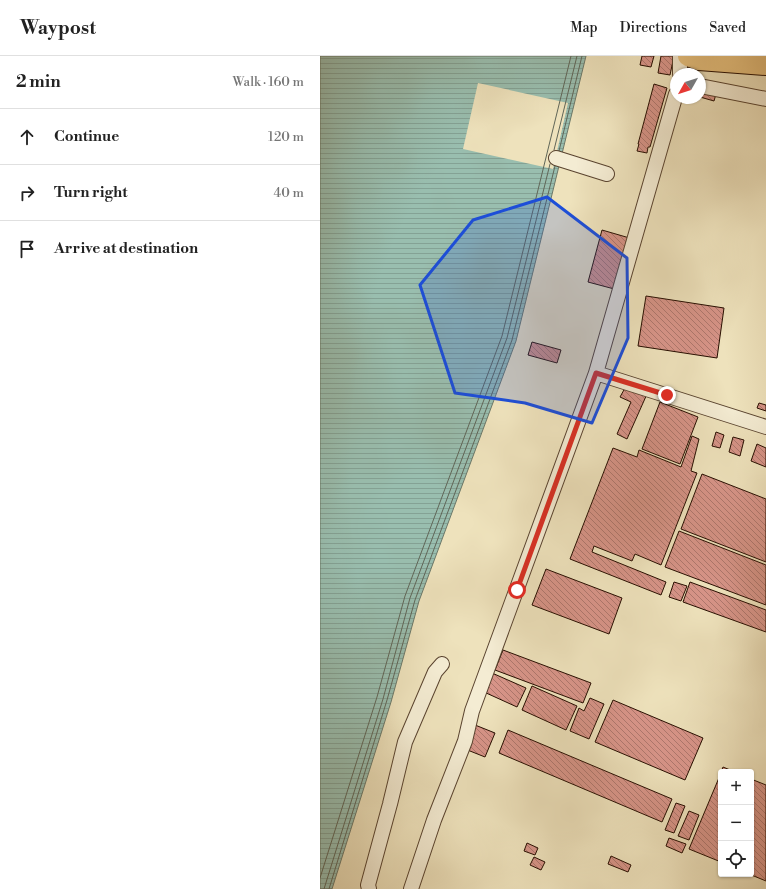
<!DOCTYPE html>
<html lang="en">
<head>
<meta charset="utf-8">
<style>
  :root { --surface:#fff; --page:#f2f2f2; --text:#222; --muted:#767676; --line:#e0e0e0 }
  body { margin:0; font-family:"Libre Bodoni",serif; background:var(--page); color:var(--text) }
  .controls { position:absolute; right:12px; bottom:12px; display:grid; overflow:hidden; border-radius:4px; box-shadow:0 1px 3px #0004 }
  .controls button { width:36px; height:36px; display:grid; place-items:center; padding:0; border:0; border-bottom:1px solid var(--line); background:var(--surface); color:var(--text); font:20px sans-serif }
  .compass { position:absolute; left:350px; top:12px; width:36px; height:36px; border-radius:50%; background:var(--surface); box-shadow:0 1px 3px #0004; rotate:231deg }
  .stop { position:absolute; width:12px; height:12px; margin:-9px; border:3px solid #d93025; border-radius:50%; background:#fff }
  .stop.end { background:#d93025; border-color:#fff; box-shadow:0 1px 4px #0008 }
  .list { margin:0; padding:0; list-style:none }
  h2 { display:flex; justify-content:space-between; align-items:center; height:52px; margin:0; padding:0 16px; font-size:17px }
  h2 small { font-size:13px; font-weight:400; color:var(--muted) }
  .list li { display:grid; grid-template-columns:26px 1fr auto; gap:12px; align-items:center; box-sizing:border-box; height:56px; padding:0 16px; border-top:1px solid var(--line) }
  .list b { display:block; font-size:15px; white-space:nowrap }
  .list em { font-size:13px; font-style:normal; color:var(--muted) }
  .icon { flex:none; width:22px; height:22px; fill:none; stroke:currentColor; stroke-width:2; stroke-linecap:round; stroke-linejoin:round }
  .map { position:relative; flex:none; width:446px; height:833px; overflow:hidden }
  header { display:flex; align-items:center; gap:24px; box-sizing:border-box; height:56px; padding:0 20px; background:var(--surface); border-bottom:1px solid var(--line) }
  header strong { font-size:19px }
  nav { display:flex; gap:22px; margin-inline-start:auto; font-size:14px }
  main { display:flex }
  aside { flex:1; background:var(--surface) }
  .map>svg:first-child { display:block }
</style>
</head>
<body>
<header>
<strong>Waypost</strong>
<nav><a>Map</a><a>Directions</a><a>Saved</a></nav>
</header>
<main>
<aside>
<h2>2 min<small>Walk · 160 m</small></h2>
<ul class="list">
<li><svg class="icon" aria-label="ahead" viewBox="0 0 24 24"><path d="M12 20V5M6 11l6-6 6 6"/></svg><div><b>Continue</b></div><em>120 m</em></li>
<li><svg class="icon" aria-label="right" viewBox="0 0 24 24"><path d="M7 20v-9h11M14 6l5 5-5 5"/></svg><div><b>Turn right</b></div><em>40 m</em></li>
<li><svg class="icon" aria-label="arrive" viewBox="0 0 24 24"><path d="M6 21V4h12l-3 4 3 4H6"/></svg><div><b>Arrive at destination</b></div></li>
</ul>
</aside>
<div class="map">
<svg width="446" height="833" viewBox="0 0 446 833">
  <defs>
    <pattern id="water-rules" width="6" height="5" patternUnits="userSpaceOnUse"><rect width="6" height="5" fill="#99beaf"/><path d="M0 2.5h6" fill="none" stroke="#84a295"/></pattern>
    <pattern id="building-back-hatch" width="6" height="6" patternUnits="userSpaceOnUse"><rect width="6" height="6" fill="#d79488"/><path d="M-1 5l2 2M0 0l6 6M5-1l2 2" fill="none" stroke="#ae776d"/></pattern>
  </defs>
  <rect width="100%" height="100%" fill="#eee2bc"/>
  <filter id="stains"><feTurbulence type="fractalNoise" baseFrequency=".005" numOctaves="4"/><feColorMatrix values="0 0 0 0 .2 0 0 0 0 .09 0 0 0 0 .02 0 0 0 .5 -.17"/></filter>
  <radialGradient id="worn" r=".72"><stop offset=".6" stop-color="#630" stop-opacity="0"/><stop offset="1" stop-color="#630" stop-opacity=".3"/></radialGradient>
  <path fill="url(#water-rules)" stroke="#6b7869" d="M0,0H266L196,285L99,545L71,646L12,833H0Z"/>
  <path fill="#eee2bc" d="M158,27L248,47L233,113L143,93Z"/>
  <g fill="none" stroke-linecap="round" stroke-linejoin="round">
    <path stroke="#606658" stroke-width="1" d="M234,94L257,0
      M239,95L262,0
      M0,822L57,641L85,540L182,280L251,0
      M4,833L63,643L90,542L187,282L230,108
      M9,833L67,644L95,544L192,284L235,110"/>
  </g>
  <path fill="url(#building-back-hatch)" stroke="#270e00" d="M322,0H334L331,11L320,9Z
    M341,0H354L350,19L338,17Z
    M334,28L347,32L330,91H328L327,97L317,95L319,88H318Z
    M380,34L396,38L394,45L380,41Z
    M282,174L313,183L298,234L268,226Z
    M326,240L404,252L397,302L318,290Z
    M212,286L241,294L237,307L208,299Z
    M305,332L327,338L307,383L297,378L311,346L300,341Z
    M340,346L378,361L360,408L322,393Z
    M439,347L446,349V355L437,352Z
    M396,376L404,379L400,392L392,390Z
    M372,380L379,383L371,415L377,417L341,509L315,498L312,505L274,490L272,496L346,526L341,539L250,503L293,392L317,401L319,394L361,411Z
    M413,381L424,384L420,400L409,396Z
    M437,388L446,392V411L431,405Z
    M382,418L446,443V506L361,473Z
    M359,475L446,509V549L345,511Z
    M226,513L302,542L289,578L212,549Z
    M354,526L367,530L361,545L349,541Z
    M370,526L446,554V576L363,546Z
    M183,594L271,627L263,647L175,614Z
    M172,617L206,632L197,651L164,636Z
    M212,630L257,650L246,674L202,654Z
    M270,642L284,648L269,683L250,675L259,652L264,655Z
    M293,644L383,682L365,724L275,686Z
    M155,669L175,677L165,701L145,693Z
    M188,674L352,743L342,766L179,697Z
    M403,711L415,716H401Z
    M401,717V806L369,793Z
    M431,723L446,729V825L429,818H431Z
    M356,747L365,750L354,777L345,774Z
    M369,755L379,759L369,784L358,780Z
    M349,782L366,788L362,797L346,790Z
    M207,787L218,792L215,799L204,795Z
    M291,800L311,809L308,816L288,808Z
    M214,801L225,806L221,814L210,809Z"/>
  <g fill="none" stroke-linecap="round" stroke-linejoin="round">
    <g stroke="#59432f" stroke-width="16">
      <path id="minor" d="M360,18V0
        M380,30L446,43
        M236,102L287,118
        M276,317L446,371
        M49,833L48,829L70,748L85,686L115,616L122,608
        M91,833L114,764L145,685L152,655L276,317L356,38"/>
    </g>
    <g stroke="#270e00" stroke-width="22">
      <path id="highway" d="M368,0L379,4L446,9"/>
    </g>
    <use href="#minor" stroke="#f4ecd3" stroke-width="14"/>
    <use href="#highway" stroke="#e7c17e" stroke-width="20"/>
  </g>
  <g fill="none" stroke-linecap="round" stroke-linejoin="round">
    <path stroke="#d93025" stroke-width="5" d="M197,534L276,317L347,339"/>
  </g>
  <path fill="#1d4ed8" fill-opacity="0.2" stroke="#1d4ed8" stroke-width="3" stroke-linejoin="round" d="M227,141L307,202L308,282L272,367L205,347L135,337L100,229L153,164Z"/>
  <rect width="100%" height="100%" filter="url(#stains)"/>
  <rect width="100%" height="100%" fill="url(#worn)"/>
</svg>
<div class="controls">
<button>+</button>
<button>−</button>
<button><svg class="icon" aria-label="locate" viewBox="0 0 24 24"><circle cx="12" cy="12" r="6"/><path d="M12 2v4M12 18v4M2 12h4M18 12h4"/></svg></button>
</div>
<svg class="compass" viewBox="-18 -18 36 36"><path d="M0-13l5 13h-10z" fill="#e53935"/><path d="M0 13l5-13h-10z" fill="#767676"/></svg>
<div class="stop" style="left:197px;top:534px"></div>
<div class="stop end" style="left:347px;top:339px"></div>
</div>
</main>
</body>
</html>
